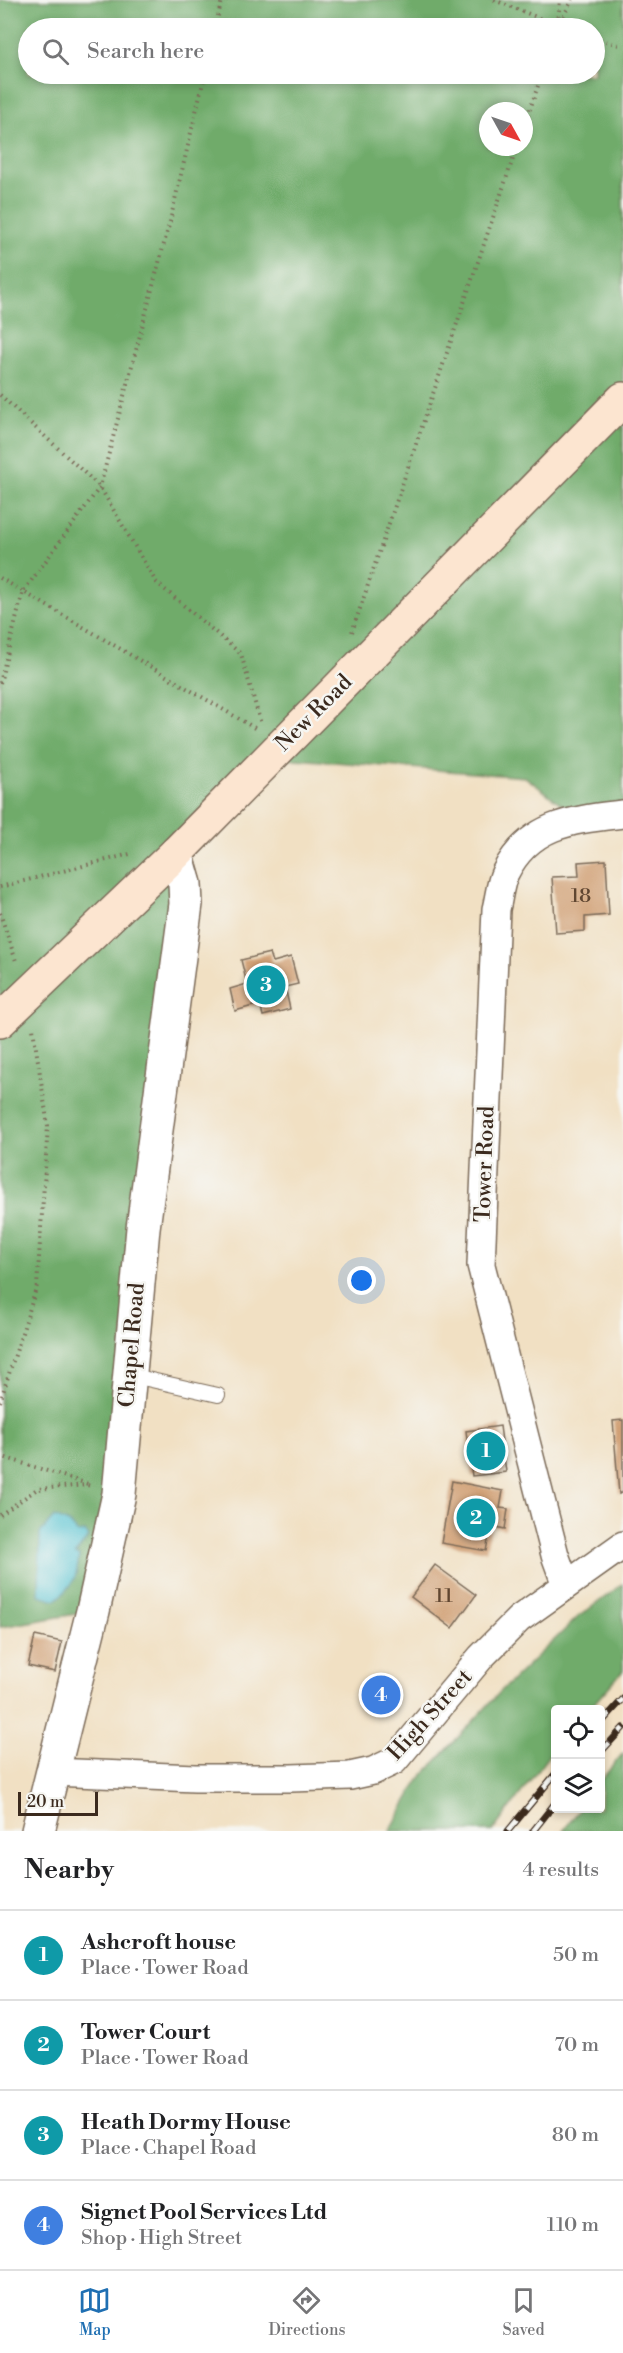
<!DOCTYPE html>
<html lang="en">
<head>
<meta charset="utf-8">
<style>
  :root { --surface:#fff; --page:#f2f2f2; --text:#202124; --muted:#757577; --line:#e0e0e0; --accent:#1f6fb2 }
  body { margin:0; font-family:"Libre Bodoni",serif; background:var(--page); color:var(--text) }
  .controls { position:absolute; right:18px; bottom:18px; display:grid; overflow:hidden; border-radius:6px; box-shadow:0 3px 9px #0003 }
  .controls button { width:54px; height:54px; display:grid; place-items:center; padding:0; border:0; border-bottom:2px solid var(--line); background:var(--surface); color:var(--text); font:30px sans-serif }
  .compass { position:absolute; left:479px; top:102px; width:54px; height:54px; border-radius:50%; background:var(--surface); box-shadow:0 3px 9px #0003; rotate:130deg }
  .scale { position:absolute; left:18px; bottom:15px; width:80px; box-sizing:border-box; padding-left:6px; border:3px solid #3b2a1e; border-top:0; font-size:16px; line-height:21px; white-space:nowrap; color:#3b2a1e; -webkit-text-stroke:4px #f6f6f2; paint-order:stroke }
  .you { position:absolute; left:362px; top:1281px; width:21px; height:21px; margin:-15px; border:4px solid #fff; border-radius:50%; background:#1a73e8; box-shadow:0 0 0 9px #1a73e833 }
  .badge { display:grid; place-items:center; width:39px; height:39px; border-radius:50%; background:var(--accent); color:#fff; font-size:20px; font-weight:700 }
  .pin { position:absolute; translate:-50% -50%; border:3px solid #fff; box-shadow:0 2px 6px #0006 }
  .list { margin:0; padding:0; list-style:none }
  h2 { display:flex; justify-content:space-between; align-items:center; height:78px; margin:0; padding:0 24px; font-size:26px }
  h2 small { font-size:20px; font-weight:400; color:var(--muted) }
  .list li { display:grid; grid-template-columns:39px 1fr auto; gap:18px; align-items:center; box-sizing:border-box; height:90px; padding:0 24px; border-top:2px solid var(--line) }
  .list b { display:block; font-size:22px; white-space:nowrap }
  .list p { margin:0; font-size:20px; white-space:nowrap; color:var(--muted) }
  .list em { font-size:20px; font-style:normal; color:var(--muted) }
  .icon { flex:none; width:33px; height:33px; fill:none; stroke:currentColor; stroke-width:2; stroke-linecap:round; stroke-linejoin:round }
  .map { position:relative; flex:none; width:623px; height:1831px; overflow:hidden }
  .search { position:absolute; background:var(--surface); box-shadow:0 3px 9px #0003; left:18px; right:18px; top:18px; height:66px; display:flex; align-items:center; gap:15px; box-sizing:border-box; padding:0 21px; border-radius:33px; color:var(--muted); font-size:22px }
  .sheet { height:438px; background:var(--surface) }
  nav { display:flex; justify-content:space-around; align-items:center; box-sizing:border-box; height:84px; border-top:2px solid var(--line); background:var(--surface); font-size:16px; color:var(--muted) }
  nav a { display:grid; justify-items:center; gap:3px }
  nav .on { color:var(--accent) }
  .map>svg:first-child { display:block }
</style>
</head>
<body>
<div class="map">
<svg width="623" height="1831" viewBox="0 0 623 1831">
  <rect width="100%" height="100%" fill="#f6f6f2"/>
  <filter id="ink" filterUnits="userSpaceOnUse"><feTurbulence type="fractalNoise" baseFrequency=".0167" numOctaves="2"/><feDisplacementMap in="SourceGraphic" scale="12" xChannelSelector="R" yChannelSelector="G"/><feConvolveMatrix kernelMatrix="1 2 1 2 8 2 1 2 1" color-interpolation-filters="sRGB"/></filter>
  <filter id="wash" filterUnits="userSpaceOnUse"><feTurbulence type="fractalNoise" baseFrequency=".008" numOctaves="4" result="noise"/><feDisplacementMap in="SourceGraphic" scale="24" xChannelSelector="R" yChannelSelector="G"/><feGaussianBlur stdDeviation="1.35" result="paint"/><feColorMatrix in="noise" values="0 0 0 0 0 0 0 0 0 0 0 0 0 0 0 0 0 1.4 0 .05"/><feComposite in="paint" operator="in"/></filter>
  <g filter="url(#wash)">
    <rect width="100%" height="100%" fill="#f1e0c3"/>
    <path fill="#6fab6b" stroke="#556a44" stroke-width="1.5" fill-rule="evenodd" d="M0,0H623V814L581,819L525,777L270,757L176,853L93,1611L0,1627ZM28,28H594V74H28ZM488,111H524V147H488Z
      M623,1584V1671L589,1709L556,1710L555,1747L493,1831H390L419,1780L500,1692L578,1617Z
      M623,1753V1831H563L580,1809L600,1808L601,1780Z"/>
    <path fill="#59c4d3" stroke="#4a7778" stroke-width="1.5" d="M54,1517L69,1523L78,1533L85,1532L89,1537L75,1554L79,1556C77,1579 73,1586 56,1600L39,1595L40,1533Z"/>
    <g id="blocks">
      <path fill="#ce996a" d="M606,860L609,915L585,917V931L556,933L552,877L579,876L578,862Z
        M270,953L273,962L291,957L298,984L285,987L290,1009L263,1016L260,1004L235,1011L230,989L247,984L241,960Z
        M623,1420V1492L619,1494L613,1421Z
        M500,1426L506,1472L472,1476L466,1431Z
        M452,1481L503,1491L500,1508L508,1509L505,1529L491,1526L486,1551L441,1543Z
        M435,1565L476,1595L452,1628L411,1597Z
        M35,1636L62,1642L55,1672L28,1666Z"/>
    </g>
  </g>
  <g filter="url(#ink)">
    <use href="#blocks" fill-opacity="0" stroke="#7b6a58" stroke-width="1.5"/>
    <g fill="none" stroke-linecap="round" stroke-linejoin="round">
      <g stroke="#7b6a58" stroke-width="16">
        <path id="service" d="M129,1375L218,1395"/>
      </g>
      <g stroke="#7b6a58" stroke-width="30">
        <path id="minor" d="M566,1585L555,1555L481,1265L496,909C499,898 500,883 505,873C530,823 573,820 623,814
          M52,1772L195,1778H291L350,1776L373,1771L394,1761L481,1657L519,1619L623,1545"/>
      </g>
      <g stroke="#7b6a58" stroke-width="36">
        <path id="tertiary" d="M38,1831L93,1611L119,1494L143,1228L186,904L185,884L176,853"/>
      </g>
      <g stroke="#7b6a58" stroke-width="36">
        <path id="secondary" d="M0,1021L176,853L623,399"/>
      </g>
      <path stroke="#7b6a58" stroke-width="4" stroke-dasharray="1.5 4.5" stroke-linecap="butt" d="M494,0L564,28
        M558,23L560,0
        M558,27L572,0
        M215,28L222,0
        M594,38L623,46
        M524,127L542,74
        M0,395L100,487L156,582L241,654L261,724
        M0,578L258,730
        M352,632L517,147
        M0,683L23,592L100,487L170,221L205,74
        M0,887L130,854
        M0,913L17,964
        M0,1402L37,1286L48,1126L33,1029
        M0,1456L88,1484
        M0,1515L37,1489L87,1485L92,1486"/>
      <use href="#service" stroke="#fff" stroke-width="14"/>
      <use href="#minor" stroke="#fff" stroke-width="27"/>
      <use href="#tertiary" stroke="#fff" stroke-width="33"/>
      <use href="#secondary" stroke="#fce5d0" stroke-width="33"/>
      <g stroke="#3b2a1e" stroke-width="7">
        <path id="rail" d="M600,1724L623,1699
          M600,1753L623,1728
          M508,1831L556,1773
          M533,1831L556,1802"/>
      </g>
      <use href="#rail" stroke="#f6f6f2" stroke-width="4.5" stroke-dasharray="14" stroke-linecap="butt"/>
    </g>
  </g>
  <g text-anchor="middle" dominant-baseline="central" stroke-width="5" stroke-linejoin="round" paint-order="stroke">
    <g font-size="20" fill="#604631">
      <text x="581" y="896">18</text>
      <text x="444" y="1596">11</text>
    </g>
    <g font-size="22" fill="#3b2a1e" stroke="#f6f6f2">
      <text transform="translate(314 713) rotate(-45)">New Road</text>
      <text transform="translate(485 1164) rotate(-88)">Tower Road</text>
      <text transform="translate(132 1345) rotate(-85)">Chapel Road</text>
      <text transform="translate(430 1715) rotate(-48)">High Street</text>
    </g>
  </g>
</svg>
<div class="controls">
<button><svg class="icon" aria-label="locate" viewBox="0 0 24 24"><circle cx="12" cy="12" r="6"/><path d="M12 2v4M12 18v4M2 12h4M18 12h4"/></svg></button>
<button><svg class="icon" aria-label="layers" viewBox="0 0 24 24"><path d="M12 4l9 5-9 5-9-5zM3 14l9 5 9-5"/></svg></button>
</div>
<svg class="compass" viewBox="-18 -18 36 36"><path d="M0-13l5 13h-10z" fill="#e53935"/><path d="M0 13l5-13h-10z" fill="#757577"/></svg>
<div class="scale">20 m</div>
<div class="you"></div>
<div class="pin badge" style="left:486px;top:1451px;background:#0f9aa8">1</div>
<div class="pin badge" style="left:476px;top:1518px;background:#0f9aa8">2</div>
<div class="pin badge" style="left:266px;top:985px;background:#0f9aa8">3</div>
<div class="pin badge" style="left:381px;top:1695px;background:#3f7fe0">4</div>
<div class="search"><svg class="icon" aria-label="search" viewBox="0 0 24 24"><circle cx="10" cy="10" r="6"/><path d="M15 15l6 6"/></svg>Search here</div>
</div>
<section class="sheet">
<h2>Nearby<small>4 results</small></h2>
<ul class="list">
<li><span class="badge" style="background:#0f9aa8">1</span><div><b>Ashcroft house</b><p>Place · Tower Road</p></div><em>50 m</em></li>
<li><span class="badge" style="background:#0f9aa8">2</span><div><b>Tower Court</b><p>Place · Tower Road</p></div><em>70 m</em></li>
<li><span class="badge" style="background:#0f9aa8">3</span><div><b>Heath Dormy House</b><p>Place · Chapel Road</p></div><em>80 m</em></li>
<li><span class="badge" style="background:#3f7fe0">4</span><div><b>Signet Pool Services Ltd</b><p>Shop · High Street</p></div><em>110 m</em></li>
</ul>
</section>
<nav>
<a class="on"><svg class="icon" aria-label="map" viewBox="0 0 24 24"><path d="M3 6l6-2 6 2 6-2v14l-6 2-6-2-6 2zM9 4v14M15 6v14"/></svg>Map</a>
<a><svg class="icon" aria-label="directions" viewBox="0 0 24 24"><path d="M12 3l9 9-9 9-9-9zM9 14v-3h6M13 9l2 2-2 2"/></svg>Directions</a>
<a><svg class="icon" aria-label="saved" viewBox="0 0 24 24"><path d="M7 4h10v16l-5-4-5 4z"/></svg>Saved</a>
</nav>
</body>
</html>
